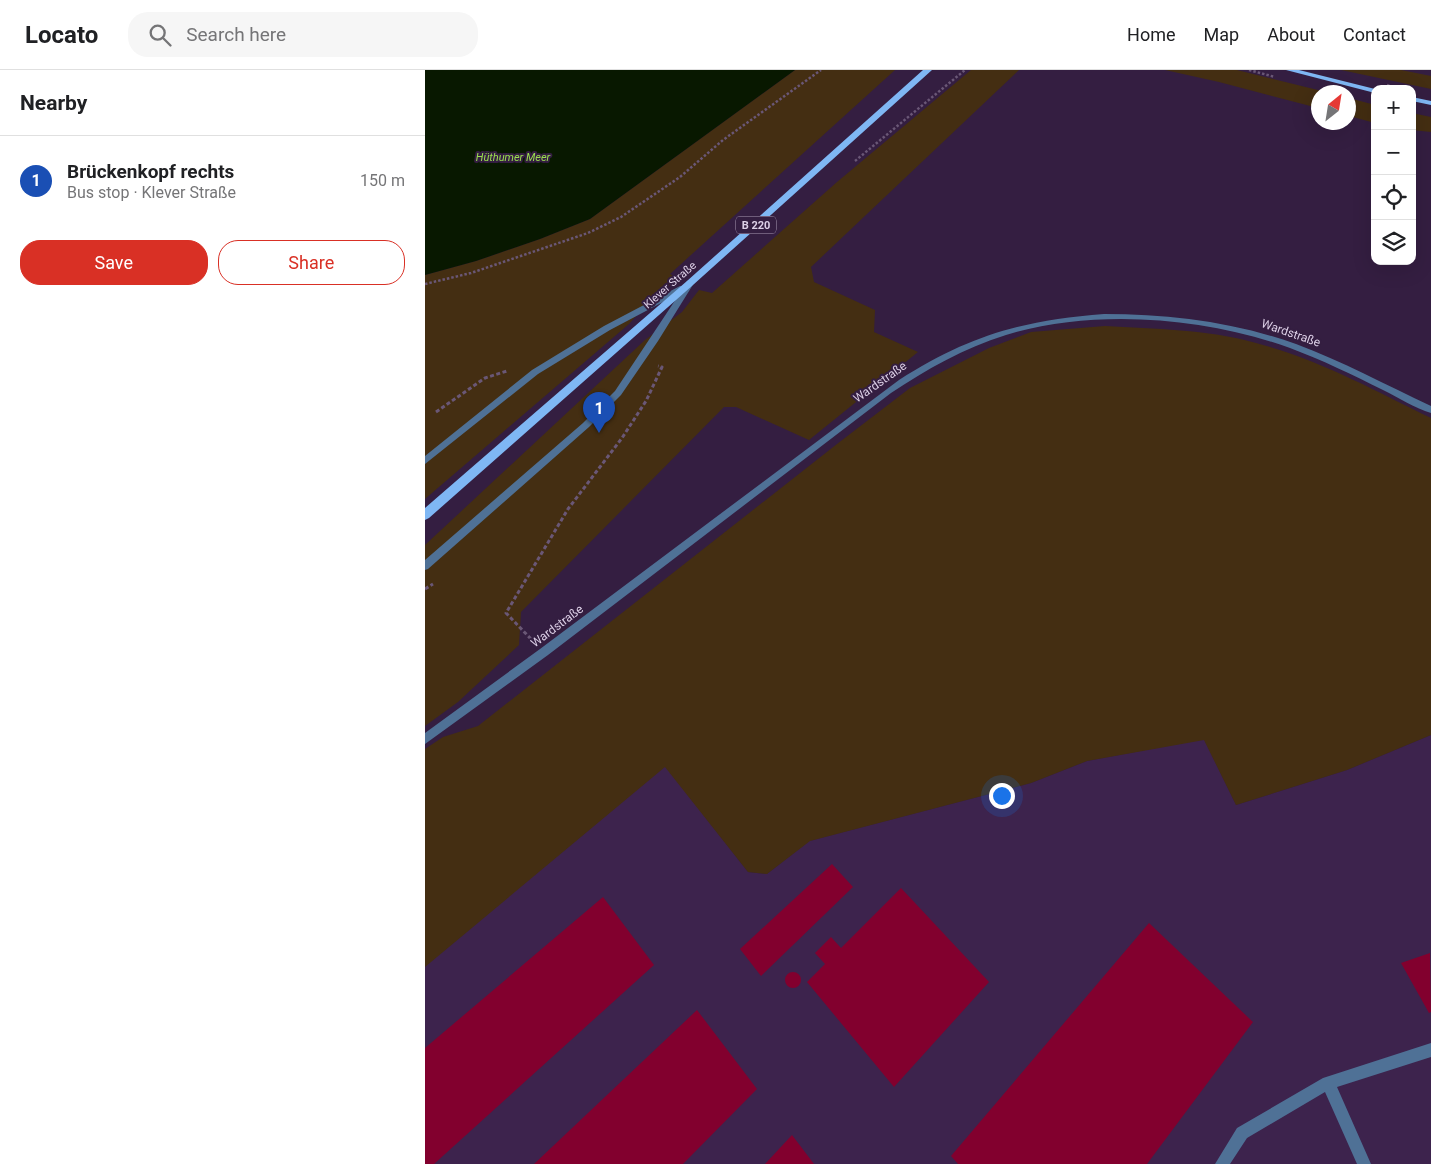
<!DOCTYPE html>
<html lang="en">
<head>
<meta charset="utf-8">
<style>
  :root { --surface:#fff; --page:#f6f6f6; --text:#202124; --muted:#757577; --line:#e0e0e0; --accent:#d93025 }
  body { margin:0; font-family:Roboto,sans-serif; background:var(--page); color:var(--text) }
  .controls { position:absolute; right:15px; top:15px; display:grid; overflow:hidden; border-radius:10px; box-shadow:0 5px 20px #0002 }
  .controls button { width:45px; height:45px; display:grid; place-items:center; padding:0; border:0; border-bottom:1px solid var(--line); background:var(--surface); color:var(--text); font:25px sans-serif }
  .compass { position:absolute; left:886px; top:15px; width:45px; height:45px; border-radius:50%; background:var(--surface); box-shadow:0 5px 20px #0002; rotate:30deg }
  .you { position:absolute; left:576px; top:725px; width:18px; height:18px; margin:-12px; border:4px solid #fff; border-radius:50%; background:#1a73e8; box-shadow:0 0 0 8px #1a73e833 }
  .badge { display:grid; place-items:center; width:32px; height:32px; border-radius:50%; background:var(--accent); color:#fff; font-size:16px; font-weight:700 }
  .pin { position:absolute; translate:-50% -41px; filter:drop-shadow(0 1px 2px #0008) }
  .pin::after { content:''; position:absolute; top:26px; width:18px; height:15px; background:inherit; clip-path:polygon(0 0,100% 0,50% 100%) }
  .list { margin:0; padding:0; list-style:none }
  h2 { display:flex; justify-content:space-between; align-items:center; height:65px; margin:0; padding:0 20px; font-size:21px }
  h2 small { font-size:16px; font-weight:400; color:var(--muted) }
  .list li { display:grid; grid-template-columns:32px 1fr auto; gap:15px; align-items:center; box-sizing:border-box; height:90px; padding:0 20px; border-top:1px solid var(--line) }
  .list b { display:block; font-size:19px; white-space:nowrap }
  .list p { margin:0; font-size:16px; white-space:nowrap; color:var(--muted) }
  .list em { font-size:16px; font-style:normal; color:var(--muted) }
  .actions { display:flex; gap:10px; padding:15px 20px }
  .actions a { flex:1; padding:11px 0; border:1px solid var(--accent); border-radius:20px; text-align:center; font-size:18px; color:var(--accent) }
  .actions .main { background:var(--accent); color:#fff }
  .icon { flex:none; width:28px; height:28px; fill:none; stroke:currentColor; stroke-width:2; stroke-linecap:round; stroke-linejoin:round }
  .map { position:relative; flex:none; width:1006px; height:1094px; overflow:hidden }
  header { display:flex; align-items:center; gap:30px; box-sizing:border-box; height:70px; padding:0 25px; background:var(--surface); border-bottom:1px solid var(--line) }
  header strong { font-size:24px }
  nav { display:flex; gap:28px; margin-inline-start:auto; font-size:18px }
  .search { width:350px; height:45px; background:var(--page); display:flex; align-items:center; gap:12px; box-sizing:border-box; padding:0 18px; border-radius:20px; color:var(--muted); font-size:19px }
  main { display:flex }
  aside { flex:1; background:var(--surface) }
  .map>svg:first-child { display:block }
</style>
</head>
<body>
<header>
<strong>Locato</strong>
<div class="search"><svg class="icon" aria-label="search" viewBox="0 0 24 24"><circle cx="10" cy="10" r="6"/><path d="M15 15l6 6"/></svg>Search here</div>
<nav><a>Home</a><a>Map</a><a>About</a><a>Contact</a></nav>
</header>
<main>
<aside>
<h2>Nearby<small></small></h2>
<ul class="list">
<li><span class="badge" style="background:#1a4fb4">1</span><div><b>Brückenkopf rechts</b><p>Bus stop · Klever Straße</p></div><em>150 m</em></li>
</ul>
<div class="actions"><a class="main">Save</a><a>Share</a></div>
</aside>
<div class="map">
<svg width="1006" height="1094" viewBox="0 0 1006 1094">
  <rect width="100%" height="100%" fill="#341e41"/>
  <path fill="#3d234d" d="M145,584L241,697L323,802L342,804L384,771L606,713L662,691L779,669L811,735L922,700L1006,665V1094H0V698Z"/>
  <path fill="#442e12" d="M370,0H470L245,204L255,209L228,227L204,254L0,429V205L51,191L115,169L165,149Z
    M546,0H594L386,197L389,212L450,240L449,262L493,282L384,370L311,337H299L96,542L94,575L33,632L0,656V475L220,270L257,242L274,220L287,223L412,112Z
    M740,0H812L901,22H894L893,38L794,12Z
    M916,0H976L1006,6V19Z
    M924,28L950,35V53L924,46Z
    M987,43L1006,47V62L987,60Z
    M680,256C730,259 781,259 831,273C893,289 949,320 1006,348V665L922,700L811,735L779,670L662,691L606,713L385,771L342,804L323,802L240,697L0,897V679L18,667L53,656L412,374L485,318L564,278L606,262Z"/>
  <path fill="#081800" d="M0,0H370L165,149L115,169L51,191L0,205Z"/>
  <path fill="#82002e" d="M407,794L428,817L336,906L315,879Z
    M476,818L564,912L469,1017L382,912L400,894L390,883L406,867L416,878Z
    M178,827L229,895L9,1094H0V978Z
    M724,853L828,952L722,1094H533L526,1086Z
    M1005,883L1006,942L1004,943L976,893Z
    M360 910a8 8 0 1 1 16 0a8 8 0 1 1-16 0Z
    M272,940L332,1019L258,1094H109Z
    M367,1065L389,1094H340Z"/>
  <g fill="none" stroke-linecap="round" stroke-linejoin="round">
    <path stroke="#6a5776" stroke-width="2.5" stroke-dasharray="2.5 2" stroke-linecap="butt" d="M824,0L850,7
      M962,15L978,19
      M430,91L540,0
      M0,214L46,203L163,163L196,147L255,107L298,70L396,0"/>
    <path stroke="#6a5776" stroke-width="3" stroke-dasharray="4 2.5" stroke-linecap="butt" d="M11,342L60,308L82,301
      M0,519L8,514
      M106,569L81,543L143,439L197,368L221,331L237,297L233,296"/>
    <path fill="#4f7196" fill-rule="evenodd" d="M265,210L269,213L233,271L196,325L164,357L3,499L0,500V490L158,353L190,321L255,223L185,260L113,304L0,394V386L107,300L179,256L255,216H259L262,211Z
      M1006,973V987L912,1017L946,1094H932L900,1022L822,1068L805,1094H790L812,1058L898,1008Z"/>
    <path fill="#4f7196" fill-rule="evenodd" d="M679,244C745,244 809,252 871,274C917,291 961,315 1006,336V343C990,338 974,328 958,320C928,305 897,290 865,278C779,247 669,238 581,265C539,278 502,299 466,323L123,585L0,674V663L115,579L474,310C543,266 598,250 679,244Z"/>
    <path fill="#7fb7f4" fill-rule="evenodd" d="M498,0H507L268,215L4,448L0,450V438L262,211Z
      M861,0H874L950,19V23Z
      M987,27L1006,31V35L987,31Z"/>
  </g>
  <g text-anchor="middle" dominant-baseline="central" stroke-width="4" stroke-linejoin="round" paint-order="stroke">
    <g font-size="11" font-style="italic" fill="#9ade4f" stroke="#341e41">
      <text x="88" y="87">Hüthumer Meer</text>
    </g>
    <rect fill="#341e41" stroke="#aa9bb5" stroke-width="1" x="311" y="146.5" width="40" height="17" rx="4"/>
    <g font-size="11" font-weight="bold" fill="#ddd0e7">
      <text x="331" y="155">B 220</text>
    </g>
    <g font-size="11" fill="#ddd0e7" stroke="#341e41">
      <text transform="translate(245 215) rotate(-41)">Klever Straße</text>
    </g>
    <g font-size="12" fill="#ddd0e7" stroke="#341e41">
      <text transform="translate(866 263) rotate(19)">Wardstraße</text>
      <text transform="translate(455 312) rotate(-35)">Wardstraße</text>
      <text transform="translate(132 556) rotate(-37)">Wardstraße</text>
    </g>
  </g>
</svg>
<div class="controls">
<button>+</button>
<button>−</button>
<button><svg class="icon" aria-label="locate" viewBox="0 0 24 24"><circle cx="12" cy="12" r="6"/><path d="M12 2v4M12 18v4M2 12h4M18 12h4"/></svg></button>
<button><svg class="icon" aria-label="layers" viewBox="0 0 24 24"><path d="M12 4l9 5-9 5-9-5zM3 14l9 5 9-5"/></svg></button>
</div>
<svg class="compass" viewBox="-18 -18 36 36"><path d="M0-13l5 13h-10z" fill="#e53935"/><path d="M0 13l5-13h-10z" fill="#757577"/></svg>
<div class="you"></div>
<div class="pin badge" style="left:174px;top:363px;background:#1a4fb4">1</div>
</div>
</main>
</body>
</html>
